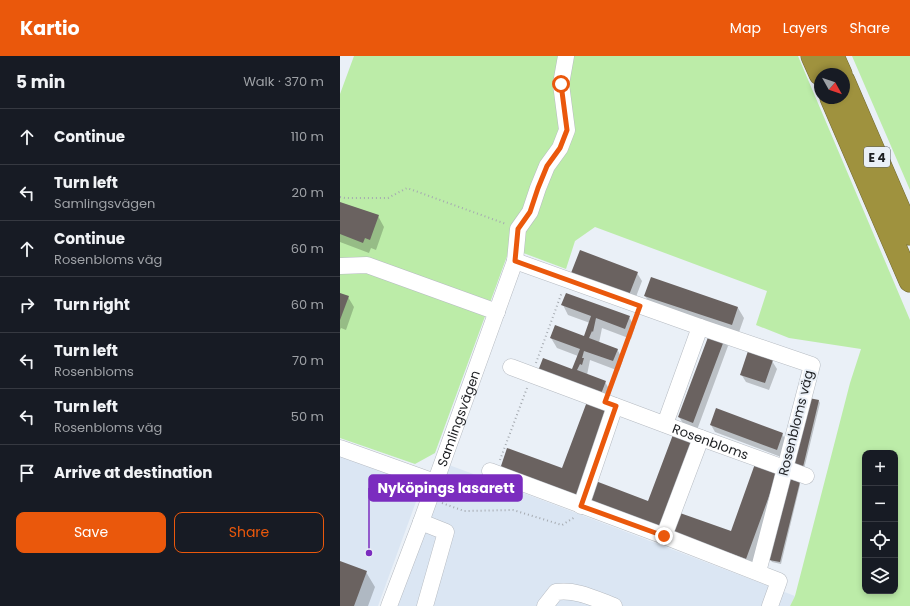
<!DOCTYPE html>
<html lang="en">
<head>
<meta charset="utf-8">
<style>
  :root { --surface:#171b24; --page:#20242c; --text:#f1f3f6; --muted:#9ea1a6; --line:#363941; --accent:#ea580c }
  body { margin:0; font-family:Poppins,sans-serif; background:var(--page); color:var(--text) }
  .controls { position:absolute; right:12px; bottom:12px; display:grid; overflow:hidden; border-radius:8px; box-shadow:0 2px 6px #0003 }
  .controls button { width:36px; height:36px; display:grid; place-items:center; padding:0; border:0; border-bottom:1px solid var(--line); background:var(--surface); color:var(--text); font:20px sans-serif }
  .compass { position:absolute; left:474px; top:12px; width:36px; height:36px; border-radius:50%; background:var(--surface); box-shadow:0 2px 6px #0003; rotate:130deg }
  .stop { position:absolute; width:12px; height:12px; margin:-9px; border:3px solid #ea580c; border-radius:50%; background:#fff }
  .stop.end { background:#ea580c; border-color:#fff; box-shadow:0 1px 4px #0008 }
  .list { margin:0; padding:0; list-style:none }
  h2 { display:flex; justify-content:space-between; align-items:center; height:52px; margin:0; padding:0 16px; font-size:17px }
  h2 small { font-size:13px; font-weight:400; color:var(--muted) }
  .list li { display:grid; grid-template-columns:26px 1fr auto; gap:12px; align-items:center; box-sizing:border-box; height:56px; padding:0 16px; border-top:1px solid var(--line) }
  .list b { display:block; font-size:15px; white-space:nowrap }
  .list p { margin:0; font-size:13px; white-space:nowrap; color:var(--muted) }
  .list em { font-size:13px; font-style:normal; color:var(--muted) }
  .actions { display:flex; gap:8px; padding:12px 16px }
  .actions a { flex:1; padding:9px 0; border:1px solid var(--accent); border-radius:8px; text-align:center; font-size:14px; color:var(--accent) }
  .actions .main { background:var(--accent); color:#fff }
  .icon { flex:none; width:22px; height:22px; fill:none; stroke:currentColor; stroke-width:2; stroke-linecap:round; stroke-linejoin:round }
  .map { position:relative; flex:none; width:570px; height:550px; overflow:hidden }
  header { display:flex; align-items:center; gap:24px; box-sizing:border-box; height:56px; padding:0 20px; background:var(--accent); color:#fff }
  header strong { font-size:19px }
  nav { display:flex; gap:22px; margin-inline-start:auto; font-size:14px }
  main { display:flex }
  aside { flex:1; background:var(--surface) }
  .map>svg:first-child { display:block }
</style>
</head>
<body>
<header>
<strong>Kartio</strong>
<nav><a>Map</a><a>Layers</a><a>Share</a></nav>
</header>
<main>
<aside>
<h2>5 min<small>Walk · 370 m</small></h2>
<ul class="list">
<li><svg class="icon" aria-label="ahead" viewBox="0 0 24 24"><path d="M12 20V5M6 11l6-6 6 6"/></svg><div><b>Continue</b></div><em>110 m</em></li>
<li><svg class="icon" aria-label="left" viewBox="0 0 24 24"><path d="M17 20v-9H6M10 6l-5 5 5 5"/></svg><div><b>Turn left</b><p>Samlingsvägen</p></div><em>20 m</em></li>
<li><svg class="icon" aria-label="ahead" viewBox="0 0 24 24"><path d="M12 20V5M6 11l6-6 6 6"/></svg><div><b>Continue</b><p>Rosenbloms väg</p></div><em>60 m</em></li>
<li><svg class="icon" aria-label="right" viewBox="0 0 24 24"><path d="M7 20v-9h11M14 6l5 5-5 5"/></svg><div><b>Turn right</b></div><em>60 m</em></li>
<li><svg class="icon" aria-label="left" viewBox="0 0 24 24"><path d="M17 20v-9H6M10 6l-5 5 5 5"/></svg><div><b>Turn left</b><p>Rosenbloms</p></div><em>70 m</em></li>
<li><svg class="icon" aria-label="left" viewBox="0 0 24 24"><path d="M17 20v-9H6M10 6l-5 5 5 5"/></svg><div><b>Turn left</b><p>Rosenbloms väg</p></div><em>50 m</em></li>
<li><svg class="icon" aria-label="arrive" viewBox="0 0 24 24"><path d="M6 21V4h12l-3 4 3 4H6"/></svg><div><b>Arrive at destination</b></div></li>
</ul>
<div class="actions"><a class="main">Save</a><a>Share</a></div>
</aside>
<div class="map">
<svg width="570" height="550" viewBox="0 0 570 550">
  <rect width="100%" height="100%" fill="#eaf0f7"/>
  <path fill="#dbe6f3" d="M0,398L67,422L76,433L77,443L38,550H0Z
    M109,409L136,419L455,540L450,550H57Z"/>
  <path fill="#bceca8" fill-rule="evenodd" d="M14,0H458L570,264V550H450L455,540L510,327L521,293L449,282L416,269L427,235L255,171L235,185L226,213L170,192L95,397L75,408L0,382V38ZM525,397H555V535H525Z
    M512,0H570V134Z"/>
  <path fill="#0003" d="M0,147L38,160L44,171L36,194L31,192L29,197L0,186Z
    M297,217L302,225L294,246L237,225Z
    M0,238L8,241L14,251L6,274L1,272L0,274Z
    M305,240L398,252L404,262L398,279L311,250Z
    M223,249L289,261L295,271L291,283L262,272L259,287L277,293L283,304L279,315L250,304L247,319L265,326L271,336L267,348L233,314L238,300L217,292L211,282L245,281L250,267L228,259Z
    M384,282L388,290L357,374L344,369L339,361Z
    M432,305L437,313L429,334L406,326L401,318Z
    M470,343L479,345L480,347L464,413L455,411Z
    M371,369L442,378L447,386L441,401L375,376Z
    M417,407L444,424L412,513L340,487L392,477Z
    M459,426L460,429L441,508L432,506L430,503Z
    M0,506L26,516L35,531L28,550H0Z"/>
  <path fill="#6a6260" d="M0,146L39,159L30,184L25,182L23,187L0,178Z
    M240,194L298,216L289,239L231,217Z
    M311,221L398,251L392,269L304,240Z
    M0,237L9,240L0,264Z
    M226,237L290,260L285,273L256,262L253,276L252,275L249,282L278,293L273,305L244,295L242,302H244L242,309L240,308L237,314L266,325L261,338L198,315L203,302L232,313L240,293L210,282L215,269L244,280L251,260L221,249Z
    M370,276L385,282L353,367L338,361Z
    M408,295L433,304L425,327L400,319Z
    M469,342L479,344L463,411L453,409Z
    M248,343L270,351L238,441L160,413L167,392L222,412Z
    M376,352L443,377L437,394L370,369Z
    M334,376L355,384L321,473L245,444L253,424L308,445Z
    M416,405L439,413L406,503L333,477L340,457L391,475Z
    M449,423L460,426L440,506L429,504Z
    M0,505L27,515L14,550H0Z"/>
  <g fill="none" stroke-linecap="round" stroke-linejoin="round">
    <g stroke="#b6bbc2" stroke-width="17">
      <g id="minor">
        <path d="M175,205L178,173L190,156L198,132L207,110L220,92L227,74L221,28L226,0"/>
        <path d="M0,210L27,209L157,256"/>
        <path id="s1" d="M171,311L361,382L466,420"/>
        <path d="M325,368L360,271"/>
        <path d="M0,392L95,426"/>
        <path d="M150,415L324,480L439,525L430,550"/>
        <path d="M241,450L275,350"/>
        <path d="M81,466L106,476L85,550"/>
        <path d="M324,480L361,382"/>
        <path id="s2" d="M49,550L81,466L175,205L360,271L472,309L418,516"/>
        <path d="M205,550L216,536C237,533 255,543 274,550"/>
      </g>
    </g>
    <g stroke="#726a34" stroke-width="23">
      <path id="highway" d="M472,0L480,18
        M493,0L501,18
        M504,25L570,178
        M491,42L570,225"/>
    </g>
    <path stroke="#a5aab0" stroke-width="2" stroke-dasharray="1 3" stroke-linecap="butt" d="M0,141L5,142H48L67,132L166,168
      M196,307L222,236
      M269,333L296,262
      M160,404L187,332
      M102,447L124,455L173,454L222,469L235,461"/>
    <use href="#minor" stroke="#fff" stroke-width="16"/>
    <use href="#highway" stroke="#9f923e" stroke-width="22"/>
  </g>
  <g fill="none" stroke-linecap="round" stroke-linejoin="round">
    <path stroke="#ea580c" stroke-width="5" d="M221,28L227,74L220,92L207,110L198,132L190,156L178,173L175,205L300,250L265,346L276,350L241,450L324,480"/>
  </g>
  <g text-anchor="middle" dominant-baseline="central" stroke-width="4" stroke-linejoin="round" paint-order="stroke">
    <rect fill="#eaf0f7" stroke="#5a5e62" stroke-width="1" x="524" y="91" width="26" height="20" rx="3"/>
    <g font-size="12" font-weight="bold" fill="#1d1f22">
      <text x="537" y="101">E 4</text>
    </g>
    <g font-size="13" fill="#1d1f22" stroke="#eaf0f7">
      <text stroke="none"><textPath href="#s2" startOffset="200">Samlingsvägen</textPath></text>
      <text transform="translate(456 367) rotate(-76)">Rosenbloms väg</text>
      <text stroke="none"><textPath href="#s1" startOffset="213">Rosenbloms</textPath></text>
    </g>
  </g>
  <path fill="none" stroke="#7b2cbf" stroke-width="1.5" d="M29 497L29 432"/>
  <circle fill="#7b2cbf" stroke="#eaf0f7" stroke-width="1.5" cx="29" cy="497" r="4"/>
  <rect fill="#7b2cbf" stroke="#7b2cbf" stroke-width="1.5" x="29" y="419" width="153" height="26" rx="4"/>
  <g font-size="14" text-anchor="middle" font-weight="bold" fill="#fff">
    <text x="106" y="437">Nyköpings lasarett</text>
  </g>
</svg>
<div class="controls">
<button>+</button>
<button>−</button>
<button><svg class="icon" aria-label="locate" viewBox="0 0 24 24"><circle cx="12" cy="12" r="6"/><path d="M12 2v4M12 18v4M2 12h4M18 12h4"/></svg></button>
<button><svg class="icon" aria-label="layers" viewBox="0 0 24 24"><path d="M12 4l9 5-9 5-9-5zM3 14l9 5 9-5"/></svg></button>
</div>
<svg class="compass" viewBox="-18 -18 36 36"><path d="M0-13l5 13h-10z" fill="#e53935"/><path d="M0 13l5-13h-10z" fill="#9ea1a6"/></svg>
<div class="stop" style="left:221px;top:28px"></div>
<div class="stop end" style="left:324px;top:480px"></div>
</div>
</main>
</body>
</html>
